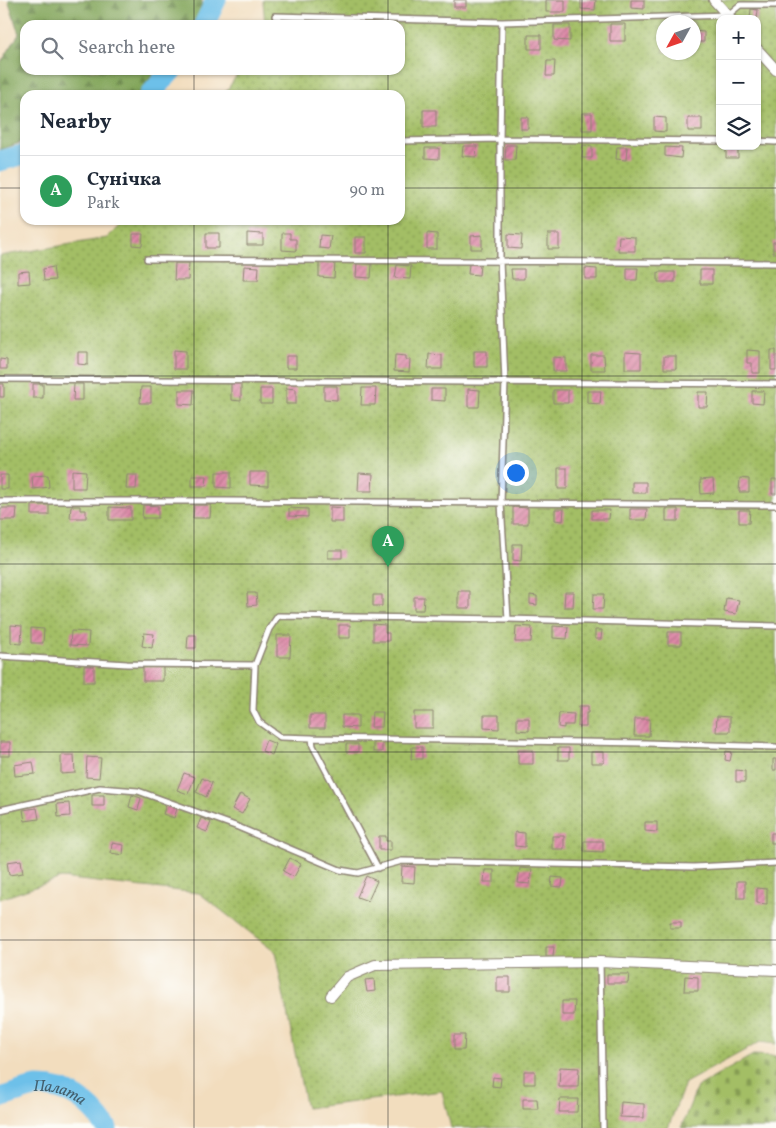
<!DOCTYPE html>
<html lang="en">
<head>
<meta charset="utf-8">
<style>
  :root { --surface:#fff; --page:#f6f6f7; --text:#1f2937; --muted:#747a83; --line:#e0e1e3; --accent:#1a73e8 }
  body { margin:0; font-family:Vollkorn,serif; background:var(--page); color:var(--text) }
  .controls { position:absolute; right:15px; top:15px; display:grid; overflow:hidden; border-radius:10px; box-shadow:0 1px 4px #0004 }
  .controls button { width:45px; height:45px; display:grid; place-items:center; padding:0; border:0; border-bottom:1px solid var(--line); background:var(--surface); color:var(--text); font:25px sans-serif }
  .compass { position:absolute; left:656px; top:15px; width:45px; height:45px; border-radius:50%; background:var(--surface); box-shadow:0 1px 4px #0004; rotate:230deg }
  .you { position:absolute; left:515px; top:472px; width:18px; height:18px; margin:-12px; border:4px solid #fff; border-radius:50%; background:#1a73e8; box-shadow:0 0 0 8px #1a73e833 }
  .badge { display:grid; place-items:center; width:32px; height:32px; border-radius:50%; background:var(--accent); color:#fff; font-size:16px; font-weight:700 }
  .pin { position:absolute; translate:-50% -41px; filter:drop-shadow(0 1px 2px #0008) }
  .pin::after { content:''; position:absolute; top:26px; width:18px; height:15px; background:inherit; clip-path:polygon(0 0,100% 0,50% 100%) }
  .list { margin:0; padding:0; list-style:none }
  h2 { display:flex; justify-content:space-between; align-items:center; height:65px; margin:0; padding:0 20px; font-size:21px }
  h2 small { font-size:16px; font-weight:400; color:var(--muted) }
  .list li { display:grid; grid-template-columns:32px 1fr auto; gap:15px; align-items:center; box-sizing:border-box; height:70px; padding:0 20px; border-top:1px solid var(--line) }
  .list b { display:block; font-size:19px; white-space:nowrap }
  .list p { margin:0; font-size:16px; white-space:nowrap; color:var(--muted) }
  .list em { font-size:16px; font-style:normal; color:var(--muted) }
  .icon { flex:none; width:28px; height:28px; fill:none; stroke:currentColor; stroke-width:2; stroke-linecap:round; stroke-linejoin:round }
  .map { position:relative; flex:none; width:776px; height:1128px; overflow:hidden }
  .search { position:absolute; background:var(--surface); box-shadow:0 1px 4px #0004; left:20px; top:20px; width:385px; height:55px; display:flex; align-items:center; gap:12px; box-sizing:border-box; padding:0 18px; border-radius:15px; color:var(--muted); font-size:19px }
  .panel { position:absolute; background:var(--surface); box-shadow:0 1px 4px #0004; left:20px; top:90px; width:385px; height:135px; border-radius:15px }
  .map>svg:first-child { display:block }
</style>
</head>
<body>
<div class="map">
<svg width="776" height="1128" viewBox="0 0 776 1128">
  <defs>
    <pattern id="grass-dots" width="8" height="8" patternUnits="userSpaceOnUse" patternTransform="scale(1.25)"><rect width="8" height="8" fill="#a3be65"/><path d="M2 2h.1M6 6h.1" fill="none" stroke="#859b53" stroke-width="1.8" stroke-linecap="round"/></pattern>
    <pattern id="forest-firs" width="22" height="20" patternUnits="userSpaceOnUse" patternTransform="scale(1.25)"><rect width="22" height="20" fill="#82a55a"/><path d="M5 1l3.5 6h-7zM16 11l3.5 6h-7z" fill="#6b874b"/></pattern>
    <pattern id="cemetery-stones" width="16" height="16" patternUnits="userSpaceOnUse" patternTransform="scale(1.25)"><rect width="16" height="16" fill="#a3be65"/><path d="M2 7V4a2 2 0 0 1 4 0v3zM10 15v-3a2 2 0 0 1 4 0v3z" fill="#859b53"/></pattern>
    <pattern id="building-hatch" width="6" height="6" patternUnits="userSpaceOnUse" patternTransform="scale(1.25)"><rect width="6" height="6" fill="#dc87a6"/><path d="M-1 1l2-2M0 6l6-6M5 7l2-2" fill="none" stroke="#b36f87"/></pattern>
  </defs>
  <rect width="100%" height="100%" fill="#fdfcf7"/>
  <filter id="ink" filterUnits="userSpaceOnUse"><feTurbulence type="fractalNoise" baseFrequency=".02" numOctaves="2"/><feDisplacementMap in="SourceGraphic" scale="10" xChannelSelector="R" yChannelSelector="G"/><feConvolveMatrix kernelMatrix="1 2 1 2 8 2 1 2 1" color-interpolation-filters="sRGB"/></filter>
  <filter id="wash" filterUnits="userSpaceOnUse"><feTurbulence type="fractalNoise" baseFrequency=".0096" numOctaves="4" result="noise"/><feDisplacementMap in="SourceGraphic" scale="20" xChannelSelector="R" yChannelSelector="G"/><feGaussianBlur stdDeviation="1.12" result="paint"/><feColorMatrix in="noise" values="0 0 0 0 0 0 0 0 0 0 0 0 0 0 0 0 0 1.4 0 .05"/><feComposite in="paint" operator="in"/></filter>
  <g filter="url(#wash)">
    <rect width="100%" height="100%" fill="#f2ddbe"/>
    <path fill="url(#grass-dots)" stroke="#677448" fill-rule="evenodd" d="M263,0H776V1044L760,1042L685,1083L668,1128H451L442,1091L306,1108L275,952L199,893L61,878L0,899V256L107,238L125,220H400V95H224L240,70H400V25H265ZM720,19H757V146H720ZM664,22H694V52H664Z"/>
    <path fill="url(#forest-firs)" stroke="#566842" d="M8,0H202V10L191,25H25V70H156L138,95H25V141L0,150V64L19,34Z"/>
    <path fill="url(#cemetery-stones)" stroke="#677448" d="M753,1055L776,1056V1128H681L697,1087Z"/>
    <g fill="none" stroke-linecap="round" stroke-linejoin="round">
      <g stroke="#6dc0e9" stroke-width="21">
        <path d="M204,25L216,0"/>
        <path d="M150,95L172,70"/>
        <path d="M0,161L25,154"/>
        <path id="s1" d="M0,1098C11,1095 26,1088 37,1087C69,1086 90,1103 107,1128"/>
      </g>
    </g>
    <g id="blocks">
      <path fill="url(#building-hatch)" d="M454,0H466V7H454Z
        M546,0H565V12H546Z
        M581,0H596L595,10L581,9Z
        M631,0H644V9L631,8Z
        M751,9L758,10L757,19H750Z
        M312,21L328,22V25H312Z
        M351,21H364V25H351Z
        M271,22H282V25H271Z
        M610,24H625V41H610Z
        M554,25H570V41L554,40Z
        M694,31L704,32V42H694Z
        M528,35H541V49H528Z
        M547,61H555L554,76H546Z
        M423,110H436V127H423Z
        M582,113H592V130H582Z
        M521,117H528V129H521Z
        M654,117L666,118V132L654,131Z
        M688,118H702V131H688Z
        M506,145H516L515,160H505Z
        M583,145L592,146V158H582Z
        M463,146H477L476,157L462,156Z
        M617,147H627L626,160L616,159Z
        M665,147L682,148L681,158L665,156Z
        M425,148H439V159L425,158Z
        M726,148H738V158H726Z
        M206,233H219V248H206Z
        M247,233L263,234V245H247Z
        M282,233H290V239H296V251L282,250Z
        M427,233L437,234V249H427Z
        M133,234H143L142,246L133,245Z
        M508,234L522,235L521,249L508,248Z
        M548,234H559V249H548Z
        M320,235L331,236L329,249L319,248Z
        M482,235V249H471V236Z
        M619,236L635,237V251H618Z
        M355,237H366V253H355Z
        M773,242H776V253H773Z
        M175,263H189L188,280H174Z
        M319,263H335L334,278L319,277Z
        M357,263L372,264L371,278L356,277Z
        M469,264L480,265L479,275L468,274Z
        M397,265L411,266L410,279L395,278Z
        M244,266L259,267L258,280H243Z
        M53,267L55,280L44,281L43,269Z
        M585,268L597,269V279H585Z
        M627,268H638L637,280H627Z
        M511,269H524V279H512Z
        M700,270H712V284H700Z
        M29,271L30,283L18,284V272Z
        M658,272H675V282H658Z
        M174,350L186,351V369H174Z
        M747,350L760,351V373H752V363H747Z
        M771,350H776V370H771Z
        M474,351H487V367H474Z
        M78,352H88V365L78,364Z
        M625,352L641,353V369H625Z
        M429,354L442,355V369H428Z
        M395,355L406,356V360H410L409,372L394,371Z
        M591,355H604L605,370H591Z
        M286,356H296V368H286Z
        M664,356H676V369H664Z
        M553,357L566,358V371H553Z
        M0,359L7,360V369H0Z
        M231,383H241V401L231,400Z
        M0,384H4V397H0Z
        M33,384H43V398H33Z
        M74,384H83V400H73Z
        M324,386H337V400L324,399Z
        M141,387H151V403H140Z
        M286,388L296,389V404H286Z
        M362,388H376L375,405H361Z
        M260,389H272V404H260Z
        M431,389H445V401L431,400Z
        M468,389L480,390L479,407H468Z
        M179,390H194L193,405L179,404Z
        M553,390H568V403H553Z
        M587,391H601L600,404L587,403Z
        M752,391H764L763,404L752,403Z
        M698,392H708L707,407H698Z
        M558,468H567V489H558Z
        M72,470L86,471L85,488H72Z
        M216,472H231V488L216,487Z
        M250,472H268V486L250,485Z
        M359,473L373,474L372,491H358Z
        M0,475H8V489H0Z
        M48,475L49,487L33,489L32,476Z
        M127,475H137L136,489H126Z
        M192,476H207L206,486H192Z
        M740,478L749,479V492H739Z
        M713,479L714,493L701,494L700,480Z
        M772,479H776V494H772Z
        M632,482H646V493H632Z
        M32,505H49V515H32Z
        M143,505L158,506V518H142Z
        M194,505H211L210,518H193Z
        M71,506H80V510H86V518H70Z
        M109,507L131,508V520H109Z
        M330,507L343,508V522H330Z
        M513,507L528,508V524H513Z
        M1,508H17L16,520H0Z
        M289,508L308,509V517L289,516Z
        M555,509H564L563,521L555,520Z
        M630,509H647L646,520H630Z
        M666,509H678V521H666Z
        M592,510H610L609,519H592Z
        M739,510H750L749,523H739Z
        M513,544H522L521,561L513,560Z
        M328,550H342V558H328Z
        M458,591H470V608H458Z
        M565,592H574L573,607H564Z
        M247,593H256L257,605L248,606Z
        M594,594H604L603,609H593Z
        M373,595H382V606H373Z
        M530,595L537,596V605L530,604Z
        M414,597H424L423,610H414Z
        M726,598L739,600L736,614L724,612Z
        M373,624L385,625V633H389V641H373Z
        M11,625L22,626L21,644L11,643Z
        M339,625H350V638H339Z
        M516,626L532,627L531,642H515Z
        M553,626L568,627L567,639L553,638Z
        M31,628L44,629L43,643H31Z
        M595,630H602L601,639H595Z
        M71,631L89,632L88,646L70,645Z
        M668,632H681V645H668Z
        M144,633L154,634L152,648L142,646Z
        M188,635H196V648H187Z
        M277,635H291L290,657H277Z
        M84,666H94V682H84Z
        M143,666H163V681H143Z
        M579,706H588V713H586V727H578Z
        M372,712H383L382,727H371Z
        M414,712H433V728H414Z
        M559,713L574,714L573,725H564V728L558,727Z
        M310,715H325V728H310Z
        M342,715H358V728L342,727Z
        M484,715H499V729L484,728Z
        M717,716L730,717V732H716Z
        M517,718H529V731L517,730Z
        M635,719H650L649,736H634Z
        M266,740L276,744L272,755L262,751Z
        M0,742H10V756H0Z
        M373,742H382V752H373Z
        M346,744H358V752H346Z
        M412,747H422V759H411Z
        M558,748H569V760H558Z
        M518,750H533V764H518Z
        M726,751L732,752L730,761L725,760Z
        M591,752H604V763H591Z
        M61,755H74L75,773L61,774Z
        M87,757L101,758L99,778L86,777Z
        M773,759H776V770H773Z
        M33,762L35,774L15,776L14,765Z
        M736,770L745,771V782H736Z
        M184,773L195,777L188,794L177,790Z
        M202,778L212,783L206,797L196,792Z
        M240,794L250,799L242,814L232,809Z
        M92,795H104V806H92Z
        M132,795L141,798L138,810L129,807Z
        M69,803L70,816L58,817L57,804Z
        M166,805L177,809L174,818L163,814Z
        M37,808L39,819L25,821L23,810Z
        M201,818L211,822L207,832L197,828Z
        M645,822H657V832L645,831Z
        M515,832L525,833V847L515,846Z
        M771,833H776V843H771Z
        M379,836H386V841H391V850H379Z
        M552,836H564V849H552Z
        M584,841H603V852L584,851Z
        M112,843L124,845L123,855L111,853Z
        M290,858L301,864L294,877L283,871Z
        M21,860L23,873L9,875L7,862Z
        M402,866L415,867L414,883L401,882Z
        M520,868L532,869L530,884L518,883Z
        M485,870H494V882H484Z
        M366,876L377,881L368,901L357,897Z
        M552,877L563,878L562,887L551,886Z
        M737,881H745V898H737Z
        M757,888L767,889V904L757,903Z
        M670,922H681V928H670Z
        M546,947H554L553,957H546Z
        M607,974H629L628,983H607Z
        M685,976L698,977V991H684Z
        M497,977H510V992H497Z
        M374,979L375,991L367,992L365,980Z
        M562,1001H575L574,1015H562Z
        M454,1035H465L464,1050H454Z
        M560,1067L579,1068L578,1087H559Z
        M524,1071H535V1084H524Z
        M493,1077L501,1078L500,1087L492,1086Z
        M523,1099H537L538,1109H523Z
        M560,1099H578L577,1112H559Z
        M621,1102L644,1104V1118L620,1117Z"/>
    </g>
  </g>
  <g filter="url(#ink)">
    <use href="#blocks" fill-opacity="0" stroke="#8e8474" stroke-width="1"/>
    <g fill="none" stroke-linecap="round" stroke-linejoin="round">
      <g stroke="#8e8474" stroke-width="8">
        <path id="lane" d="M275,16L502,22L728,15L740,5H776
          M502,22L500,139V261L505,382L501,503L508,619
          M400,141L500,139L720,141
          M757,141L776,142
          M147,259L776,263
          M0,379L776,384
          M0,501H227L776,505
          M0,656L127,664L255,665L269,629L278,616L508,619L776,626
          M255,665L253,710L259,722L280,737L312,738L645,743L776,747
          M312,738L313,746L378,868
          M0,810L100,788L138,791L238,827L340,870L358,873L402,861L694,867L776,863
          M600,962L603,1128"/>
      </g>
      <g stroke="#8e8474" stroke-width="12">
        <path id="street" d="M714,0L731,19
          M757,49L776,70
          M331,996L347,977L375,965L600,962L776,970"/>
      </g>
      <use href="#lane" stroke="#fff" stroke-width="5"/>
      <use href="#street" stroke="#fff" stroke-width="10"/>
    </g>
  </g>
  <path fill="none" stroke="#2b2b2b" stroke-width="1" stroke-opacity="0.55" d="M194,0V25M388,0V25M582,0V1128M194,70V95M388,70V95M0,188H25M400,188H776M194,220V1128M388,220V1128M0,376H776M0,564H776M0,752H776M0,940H776"/>
  <g text-anchor="middle" dominant-baseline="central" stroke-width="4.5" stroke-linejoin="round" paint-order="stroke">
    <g font-size="16" font-style="italic" fill="#425f6e" stroke="#fdfcf7">
      <text stroke="none"><textPath href="#s1" startOffset="62">Палата</textPath></text>
    </g>
  </g>
</svg>
<div class="controls">
<button>+</button>
<button>−</button>
<button><svg class="icon" aria-label="layers" viewBox="0 0 24 24"><path d="M12 4l9 5-9 5-9-5zM3 14l9 5 9-5"/></svg></button>
</div>
<svg class="compass" viewBox="-18 -18 36 36"><path d="M0-13l5 13h-10z" fill="#e53935"/><path d="M0 13l5-13h-10z" fill="#747a83"/></svg>
<div class="you"></div>
<div class="pin badge" style="left:388px;top:567px;background:#2e9e5b">A</div>
<div class="search"><svg class="icon" aria-label="search" viewBox="0 0 24 24"><circle cx="10" cy="10" r="6"/><path d="M15 15l6 6"/></svg>Search here</div>
<section class="panel">
<h2>Nearby<small></small></h2>
<ul class="list">
<li><span class="badge" style="background:#2e9e5b">A</span><div><b>Сунічка</b><p>Park</p></div><em>90 m</em></li>
</ul>
</section>
</div>
</body>
</html>
